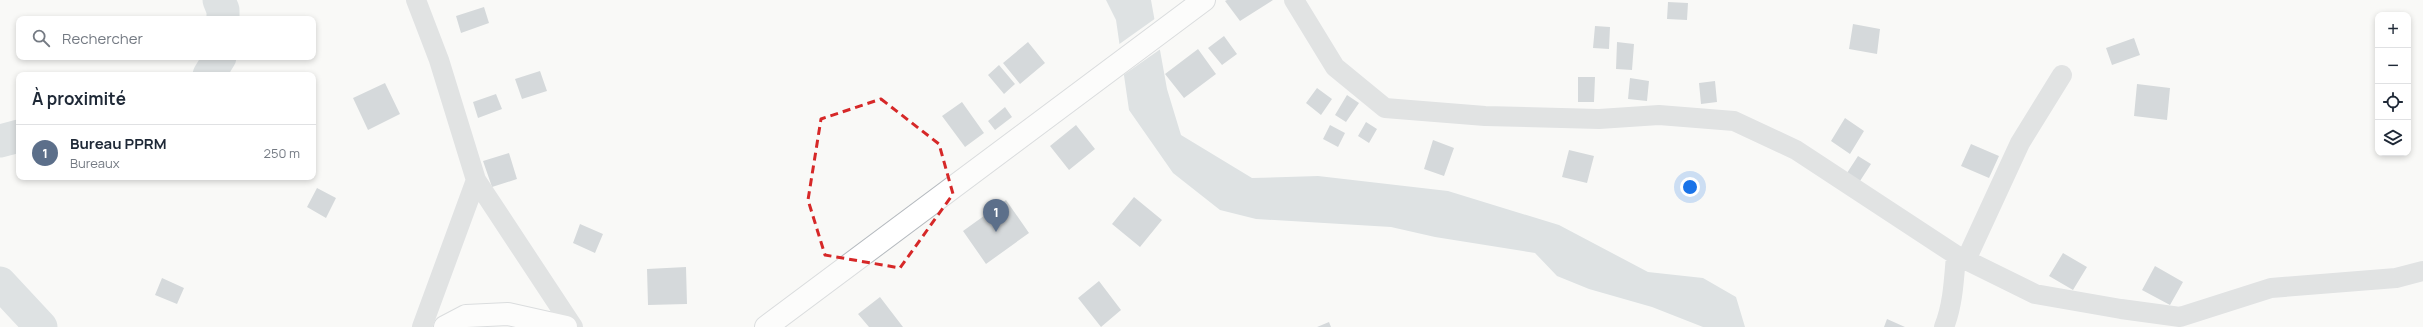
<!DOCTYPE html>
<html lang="fr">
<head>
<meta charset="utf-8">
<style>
  :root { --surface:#fff; --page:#f6f6f7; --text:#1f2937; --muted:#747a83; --line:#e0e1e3; --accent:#e15f30 }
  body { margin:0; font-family:Manrope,sans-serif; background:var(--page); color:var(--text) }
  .controls { position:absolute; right:12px; top:12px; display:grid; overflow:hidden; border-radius:8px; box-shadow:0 2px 6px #0003 }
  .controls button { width:36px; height:36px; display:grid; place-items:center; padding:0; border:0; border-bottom:1px solid var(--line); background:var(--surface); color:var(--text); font:20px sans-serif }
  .you { position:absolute; left:1690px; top:187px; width:14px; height:14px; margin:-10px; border:3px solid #fff; border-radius:50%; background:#1a73e8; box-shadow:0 0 0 6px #1a73e833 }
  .badge { display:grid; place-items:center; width:26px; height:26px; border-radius:50%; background:var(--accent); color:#fff; font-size:13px; font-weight:700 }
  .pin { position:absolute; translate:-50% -33px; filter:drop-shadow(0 1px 2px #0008) }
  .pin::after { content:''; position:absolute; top:21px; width:14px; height:12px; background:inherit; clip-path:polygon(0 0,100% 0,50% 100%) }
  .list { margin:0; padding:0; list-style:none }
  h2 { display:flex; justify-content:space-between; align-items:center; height:52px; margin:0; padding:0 16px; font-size:17px }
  h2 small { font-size:13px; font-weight:400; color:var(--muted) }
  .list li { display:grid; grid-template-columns:26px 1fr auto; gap:12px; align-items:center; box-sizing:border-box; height:56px; padding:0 16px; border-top:1px solid var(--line) }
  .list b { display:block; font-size:15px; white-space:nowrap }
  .list p { margin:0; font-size:13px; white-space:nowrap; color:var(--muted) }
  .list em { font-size:13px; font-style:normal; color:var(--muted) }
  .icon { flex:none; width:22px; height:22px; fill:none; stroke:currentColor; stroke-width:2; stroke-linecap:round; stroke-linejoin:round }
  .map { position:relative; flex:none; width:2423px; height:327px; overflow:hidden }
  .search { position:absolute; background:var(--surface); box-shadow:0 2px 6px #0003; left:16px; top:16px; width:300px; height:44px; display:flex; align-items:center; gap:10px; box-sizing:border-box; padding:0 14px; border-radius:8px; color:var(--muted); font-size:15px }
  .panel { position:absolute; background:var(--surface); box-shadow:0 2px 6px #0003; left:16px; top:72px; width:300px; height:108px; border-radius:8px }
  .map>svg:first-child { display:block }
</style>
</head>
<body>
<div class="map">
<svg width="2423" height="327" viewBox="0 0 2423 327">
  <rect width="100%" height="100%" fill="#f9f9f7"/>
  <path fill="#bcc6cb" d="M1106,0H1151L1167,89L1181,135L1252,178L1318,176L1448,191L1559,225L1648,272L1703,278L1736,297L1745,327H1703L1652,307L1589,289L1557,276L1535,253L1435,237L1391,227L1256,219L1220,210L1173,173L1129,110L1116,20Z"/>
  <path fill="#f9f9f7" d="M1156,18L1162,48L1122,76L1118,45Z"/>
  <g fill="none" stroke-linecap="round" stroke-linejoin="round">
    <path stroke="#bcc6cb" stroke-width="33" d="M219,0L223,10V19
      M209,75L220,57
      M0,141L19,136
      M0,283L41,327"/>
  </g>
  <path fill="#a9b2b8" d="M1227,0H1273L1240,21L1225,1Z
    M1668,2L1688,3L1687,20L1667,19Z
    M484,7L489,23L461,33L456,16Z
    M1853,24L1880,29L1877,54L1849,49Z
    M1595,26L1610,27L1609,49L1593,48Z
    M1224,36L1237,54L1222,65L1208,48Z
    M2134,38L2140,55L2112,65L2106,48Z
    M1028,42L1045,63L1020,84L1003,63Z
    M1617,42L1634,44L1632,70L1616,69Z
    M1198,49L1216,74L1184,98L1165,74Z
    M999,65L1015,84L1004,94L988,75Z
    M540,71L547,91L522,99L515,79Z
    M1578,77H1595L1594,102H1578Z
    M1630,78L1649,81L1647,101L1628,99Z
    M1715,81L1717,102L1701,104L1699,83Z
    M385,83L400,114L368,130L353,98Z
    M2137,84L2170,88L2167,120L2134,116Z
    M1317,88L1332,99L1321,115L1306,103Z
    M496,94L502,109L478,118L473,102Z
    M1347,95L1359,103L1346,122L1335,115Z
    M962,102L984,133L965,147L942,116Z
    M1005,107L1012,117L995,130L988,121Z
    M1845,118L1864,131L1850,154L1831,141Z
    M1366,122L1377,129L1369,143L1358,136Z
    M1076,125L1095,149L1069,170L1050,146Z
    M1330,125L1345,133L1338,147L1323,139Z
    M1433,140L1454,148L1444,176L1424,169Z
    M1971,144L1999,156L1989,178L1961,166Z
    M1569,150L1594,156L1587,183L1562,177Z
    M509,153L517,179L492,187L483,161Z
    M1858,156L1871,164L1860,181L1847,173Z
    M317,188L336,198L326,218L307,207Z
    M1134,197L1162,220L1140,247L1112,224Z
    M1006,200L1029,233L986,264L963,231Z
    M580,224L603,234L595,253L573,243Z
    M2063,253L2087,267L2073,290L2049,276Z
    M2155,266L2183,282L2170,305L2142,290Z
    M686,267L687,304L648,305L647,269Z
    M162,278L184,288L177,304L155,295Z
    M1099,281L1121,310L1101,327L1078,298Z
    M880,297L903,327H869L858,314Z
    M1887,319L1905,327H1884Z
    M1329,322L1331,327H1317Z"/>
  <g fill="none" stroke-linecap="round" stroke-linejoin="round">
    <g stroke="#b5babf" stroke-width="24">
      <path id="secondary" d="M445,327L466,316L508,314L566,327
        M766,327L1204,0"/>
    </g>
    <path stroke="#c3c7cb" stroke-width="20" d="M416,0L439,60L476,180L573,327
      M1294,0L1335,67L1385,108L1485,116L1599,119L1659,115L1734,121L1796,150L1956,255C1954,279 1953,305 1944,327
      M1956,255L2035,294L2121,309L2180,317L2271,288L2396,278L2423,271
      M1966,260L2020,143L2062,75
      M422,327L476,180"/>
    <use href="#secondary" stroke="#fff" stroke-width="22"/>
  </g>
  <path d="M0 0H2423V327H0ZM881,99L939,144L953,194L900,268L825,255L808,200L821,119Z" fill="#f9f9f7" fill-opacity=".55" fill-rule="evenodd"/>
  <path fill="none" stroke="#d62828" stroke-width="3" stroke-dasharray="8 5" stroke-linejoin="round" d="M881,99L939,144L953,194L900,268L825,255L808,200L821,119Z"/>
</svg>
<div class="controls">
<button>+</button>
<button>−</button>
<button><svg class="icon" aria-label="locate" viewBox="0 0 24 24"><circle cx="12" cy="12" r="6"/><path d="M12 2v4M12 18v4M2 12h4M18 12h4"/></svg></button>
<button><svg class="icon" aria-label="layers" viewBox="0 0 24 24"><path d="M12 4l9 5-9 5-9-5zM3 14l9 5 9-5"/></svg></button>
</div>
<div class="you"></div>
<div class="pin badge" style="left:996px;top:232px;background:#5c6f8a">1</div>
<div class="search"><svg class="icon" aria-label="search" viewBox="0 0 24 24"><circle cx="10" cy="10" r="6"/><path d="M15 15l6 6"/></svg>Rechercher</div>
<section class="panel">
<h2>À proximité<small></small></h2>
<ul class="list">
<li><span class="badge" style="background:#5c6f8a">1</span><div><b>Bureau PPRM</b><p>Bureaux</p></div><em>250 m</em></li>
</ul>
</section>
</div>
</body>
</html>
